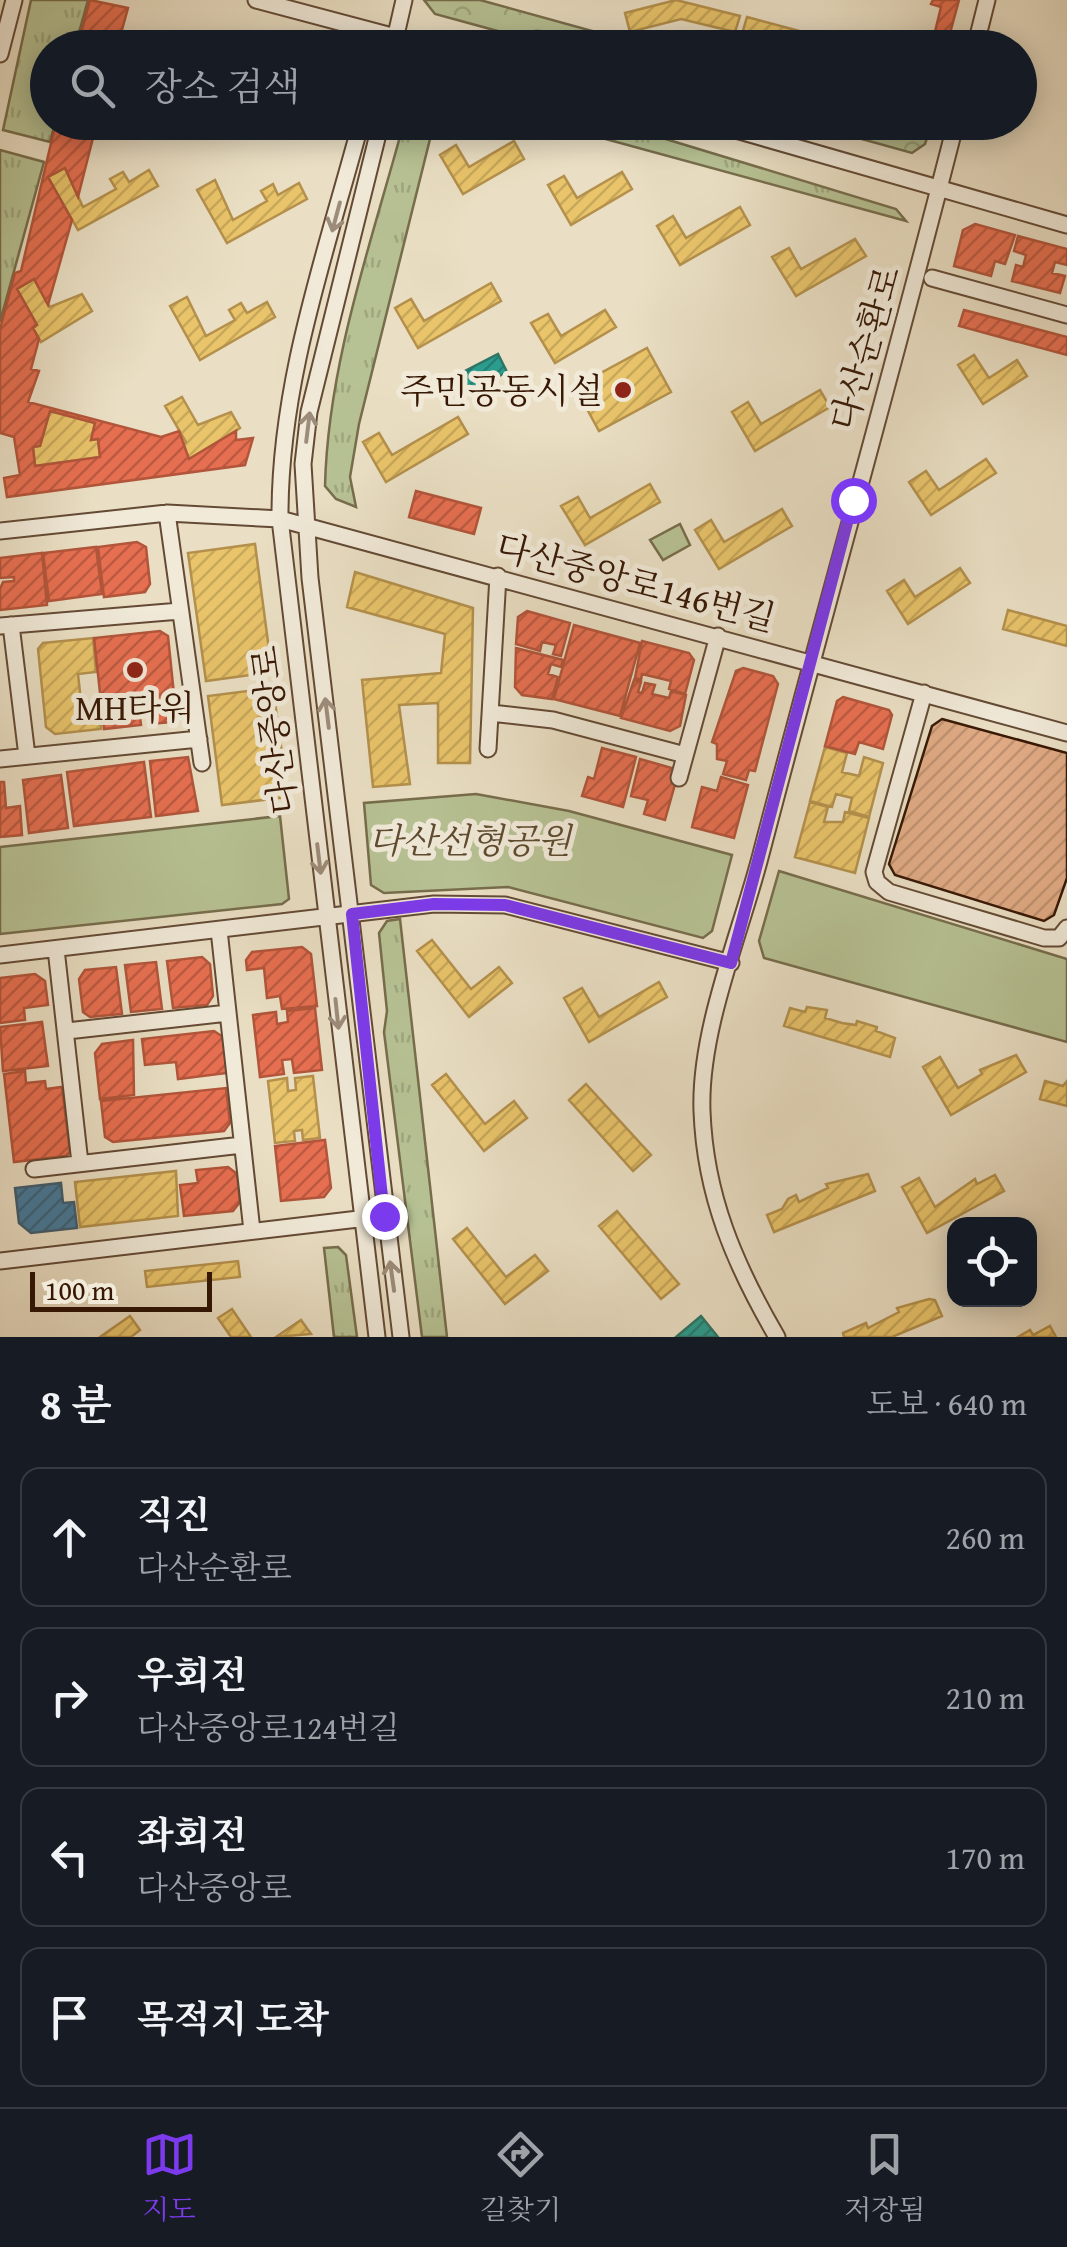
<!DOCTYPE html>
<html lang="ko">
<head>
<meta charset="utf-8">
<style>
  :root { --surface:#171b24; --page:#242831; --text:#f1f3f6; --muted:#9ea1a6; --line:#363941; --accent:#7c3aed }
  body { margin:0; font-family:"Gentium Book Plus","Noto Serif KR",serif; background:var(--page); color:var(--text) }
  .controls { position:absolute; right:30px; bottom:30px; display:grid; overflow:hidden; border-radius:20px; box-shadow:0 5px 25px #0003 }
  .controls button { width:90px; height:90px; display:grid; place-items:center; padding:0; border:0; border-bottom:2px solid var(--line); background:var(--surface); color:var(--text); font:50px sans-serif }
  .scale { position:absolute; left:30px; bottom:25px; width:182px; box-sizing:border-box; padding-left:10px; border:5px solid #371805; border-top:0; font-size:28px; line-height:35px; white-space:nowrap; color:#371805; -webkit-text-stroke:8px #f1ead9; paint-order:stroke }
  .stop { position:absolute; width:30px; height:30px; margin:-22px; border:8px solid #7c3aed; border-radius:50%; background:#fff }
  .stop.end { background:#7c3aed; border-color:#fff; box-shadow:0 2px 10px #0008 }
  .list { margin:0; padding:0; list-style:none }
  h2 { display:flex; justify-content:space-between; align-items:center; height:130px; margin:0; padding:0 40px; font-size:42px }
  h2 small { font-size:32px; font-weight:400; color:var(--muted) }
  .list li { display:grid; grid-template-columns:65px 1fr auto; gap:30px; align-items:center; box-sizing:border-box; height:140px; margin:0 20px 20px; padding:0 20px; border:2px solid var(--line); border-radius:20px }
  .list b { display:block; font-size:38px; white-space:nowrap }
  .list p { margin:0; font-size:32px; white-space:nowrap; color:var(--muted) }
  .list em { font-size:32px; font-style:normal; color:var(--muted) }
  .icon { flex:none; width:55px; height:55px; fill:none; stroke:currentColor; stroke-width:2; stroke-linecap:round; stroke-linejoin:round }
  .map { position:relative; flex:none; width:1067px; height:1337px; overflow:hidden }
  .search { position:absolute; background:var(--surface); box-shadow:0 5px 25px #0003; left:30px; right:30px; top:30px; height:110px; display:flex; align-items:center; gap:25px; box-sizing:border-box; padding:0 35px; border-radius:55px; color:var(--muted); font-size:38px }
  .sheet { height:770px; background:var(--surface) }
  nav { display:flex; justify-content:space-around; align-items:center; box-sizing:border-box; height:140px; border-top:2px solid var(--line); background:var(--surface); font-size:28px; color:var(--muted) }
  nav a { display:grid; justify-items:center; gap:5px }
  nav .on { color:var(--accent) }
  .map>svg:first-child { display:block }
</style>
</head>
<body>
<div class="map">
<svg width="1067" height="1337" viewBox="0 0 1067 1337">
  <defs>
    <pattern id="grass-tufts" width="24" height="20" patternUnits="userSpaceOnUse" patternTransform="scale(2.5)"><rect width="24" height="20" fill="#b7c294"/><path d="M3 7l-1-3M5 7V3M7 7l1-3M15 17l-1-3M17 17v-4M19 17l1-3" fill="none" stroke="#9ea67e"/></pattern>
    <pattern id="forest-crowns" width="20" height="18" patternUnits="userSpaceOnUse" patternTransform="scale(2.5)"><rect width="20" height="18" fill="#b7c294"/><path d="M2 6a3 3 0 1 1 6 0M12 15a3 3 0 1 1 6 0" fill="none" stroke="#9ea67e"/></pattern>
    <pattern id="homes-hatch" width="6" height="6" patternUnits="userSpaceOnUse" patternTransform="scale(2.5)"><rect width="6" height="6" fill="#e9c46a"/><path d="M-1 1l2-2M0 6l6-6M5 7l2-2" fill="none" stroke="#c8a85a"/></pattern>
    <pattern id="shops-hatch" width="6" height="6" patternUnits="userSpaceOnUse" patternTransform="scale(2.5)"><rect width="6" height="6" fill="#e76f51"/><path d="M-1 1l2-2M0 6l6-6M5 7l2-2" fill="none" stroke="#bc5a41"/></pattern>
    <pattern id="schools-hatch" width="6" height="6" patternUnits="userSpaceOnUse" patternTransform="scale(2.5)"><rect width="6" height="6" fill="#2a9d8f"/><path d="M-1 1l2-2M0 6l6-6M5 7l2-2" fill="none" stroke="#257f73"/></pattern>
    <pattern id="public-hatch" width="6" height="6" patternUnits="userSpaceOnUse" patternTransform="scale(2.5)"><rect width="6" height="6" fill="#457b9d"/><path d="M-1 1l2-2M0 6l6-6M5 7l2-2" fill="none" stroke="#3a647e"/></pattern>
    <pattern id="building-hatch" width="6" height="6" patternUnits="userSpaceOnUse" patternTransform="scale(2.5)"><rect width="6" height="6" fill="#e0ab85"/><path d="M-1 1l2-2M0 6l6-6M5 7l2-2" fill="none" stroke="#c19271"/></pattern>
  </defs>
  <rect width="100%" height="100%" fill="#eadfc4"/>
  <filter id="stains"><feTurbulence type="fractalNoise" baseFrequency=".002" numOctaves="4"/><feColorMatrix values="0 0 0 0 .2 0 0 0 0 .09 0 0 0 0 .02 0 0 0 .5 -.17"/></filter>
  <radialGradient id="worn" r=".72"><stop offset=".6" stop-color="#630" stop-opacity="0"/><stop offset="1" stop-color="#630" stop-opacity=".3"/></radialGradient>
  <path fill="url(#grass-tufts)" stroke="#776d4c" stroke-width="2.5" d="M31,0H88L75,47L48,48V122L55,123L50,142L3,130Z
    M404,122L434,123L359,424L350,477L356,507L336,499L325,486C328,362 372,241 404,122Z
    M547,123H613L896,209L906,221Z
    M0,150L44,162L0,322Z
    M400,919L447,1337H422L384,1032L387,1011L379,933L387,921Z
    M338,1247L346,1255L357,1337H334L324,1248Z"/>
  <path fill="url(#forest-crowns)" stroke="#776d4c" stroke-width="2.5" d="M424,0H480L650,47H537L516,36L435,14Z
    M918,123L931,126L925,144L912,153L804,123Z"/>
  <path fill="#b7c294" stroke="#776d4c" stroke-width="2.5" d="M680,524L690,545L663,560L650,540Z
    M476,794L569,811L732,855L712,931L703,938L508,887L384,893L371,885L364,803Z
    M280,816L289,899L282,904L0,934V847Z
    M779,871L1067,959V1042L764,958L759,941Z"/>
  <path fill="url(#homes-hatch)" stroke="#b4904c" stroke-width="2.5" d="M676,0L740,16L735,32L681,19L630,32L625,13Z
    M747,17L799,31L795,48L742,34Z
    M98,34L106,48H83L80,44Z
    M514,141L524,159L463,194L440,155L456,145L469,167Z
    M65,168L83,207L116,189L110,179L123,172L129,182L149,170L158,186L78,230L48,177Z
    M622,172L632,189L571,225L548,185L564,176L577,198Z
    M215,180L233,220L267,201L261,191L273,184L278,195L299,183L307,199L227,243L197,190Z
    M740,207L750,225L680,265L657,226L673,216L686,238Z
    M855,239L866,256L796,296L772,257L789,248L801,269Z
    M34,279L50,307L82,294L92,311L41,342L33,328L37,325L17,289Z
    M491,283L501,301L418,348L395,308L411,299L424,321Z
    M187,297L206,336L235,320L229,310L241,303L247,313L267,302L275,317L200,360L170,306Z
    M605,310L616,327L555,363L531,323L548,314L561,336Z
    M647,348L671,392L599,431L575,387Z
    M974,355L989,378L1017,360L1027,376L983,404L958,365Z
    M820,390L830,407L755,451L732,412L748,402L761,424Z
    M182,397L198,425L231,412L240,428L189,459L181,445L186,442L165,406Z
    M50,411L95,423L91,440L98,439L100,457L35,466L33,447L40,446Z
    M458,417L468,434L386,482L363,442L379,433L392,455Z
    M986,459L996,473L931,515L909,482L926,471L939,490Z
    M650,484L660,502L585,545L561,506L578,497L590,518Z
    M782,509L792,526L719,569L695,530L711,520L724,542Z
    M255,544L272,672L206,681L188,553Z
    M960,568L970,583L908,624L887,591L904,580L915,597Z
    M355,572L473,608L470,763H438V703L399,705L410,784L373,787L362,680L441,673L445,634L347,607Z
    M1008,610L1067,626V646L1003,629Z
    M93,638L96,672L78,674L82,711L100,710L101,729L55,734L46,727L38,649L43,643Z
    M273,688L288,797L222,805L208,696Z
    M825,747L847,753L842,772L859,776L864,757L883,763L869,817L849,811L852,798L836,794L832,807L810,801Z
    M810,802L828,807L824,822H843L845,812L869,818L855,873L795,857Z
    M432,940L471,989L499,967L512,983L469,1017L417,951Z
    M659,982L667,997L589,1042L564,998L582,988L599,1017Z
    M807,1007L827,1010L825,1018L842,1023L856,1025L857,1021L877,1027L876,1031L895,1038L890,1057L784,1026L790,1008L805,1012Z
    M1016,1055L1026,1072L951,1115L923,1067L940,1057L958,1088L982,1074L980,1070Z
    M446,1074L485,1124L514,1101L527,1118L484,1151L432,1085Z
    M313,1076L320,1138L303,1140L302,1130L294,1131L295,1141L275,1143L268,1081L287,1078L288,1091L296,1090L295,1078Z
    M1045,1081L1063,1086L1067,1081V1106L1040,1099Z
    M586,1084L651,1155L633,1171L569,1100Z
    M176,1171L178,1216L80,1227L75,1182Z
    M868,1174L875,1191L774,1232L767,1215L782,1209L788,1199L796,1195L799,1202L828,1188L826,1184Z
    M995,1175L1004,1191L927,1233L902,1187L919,1178L935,1207L975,1179L977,1184Z
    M617,1211L679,1284L661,1299L599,1226Z
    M467,1228L506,1277L535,1255L548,1271L505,1304L453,1239Z
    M238,1261L240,1277L147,1287L145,1271Z
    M929,1299L935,1300L942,1316L892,1337H844L843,1333L866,1323L868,1328L899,1312L897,1308Z
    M232,1309L251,1337H231L218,1318Z
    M130,1316L140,1330L131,1337H100Z
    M301,1320L311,1334L276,1337Z
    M1050,1326L1056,1337H1018L1030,1330L1033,1335Z"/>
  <path fill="url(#shops-hatch)" stroke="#b2553a" stroke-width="2.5" fill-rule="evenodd" d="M90,0L128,8L117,48H106L98,34L77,48Z
    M933,0H959L946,48H931L941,7L931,4Z
    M56,122H97L78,197L65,168L48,177L72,220L48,305L34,279L17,289L37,325L33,328L39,339L31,369L39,371L28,402L161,437L179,431L189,459L236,431V440L253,438L245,465L7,497L4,478L20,475L14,437L0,433V329L15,273L21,271ZM50,411L95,423L91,440L98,439L100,457L35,466L33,447L40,446Z
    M975,224L1015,235L1005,264L995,261L991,276L954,266L963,230Z
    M1018,236L1067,249V265L1055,262L1052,273L1065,276L1060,293L1012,281L1016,265L1023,267L1026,255L1014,251Z
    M964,310L1067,337V355L959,326Z
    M416,491L481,508L474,534L409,517Z
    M137,542L146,547L150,584L145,592L104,597L98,547Z
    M96,547L102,594L49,601L43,553Z
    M42,553L47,605L0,610V589L3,582L14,581V577L0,578V558Z
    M527,611L570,623L561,656L553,654L556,645L542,642L540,651L516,644L518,617Z
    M574,625L640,643L620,716L554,699Z
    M160,631L168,636L176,714L172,722L150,724L148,702L138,703L141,725L104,729L94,638Z
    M642,641L689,653L694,660L685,694L669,689L671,681L642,674L641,680L635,678Z
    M516,648L563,660L561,667L551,664L548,674L558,677L552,699L522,695L515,687Z
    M743,668L773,676L778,684L755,771L749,770L746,780L723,774L727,761L717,759V744L712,742L736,671Z
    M634,680L641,682L638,692L642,693L645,683L655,685L652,694L669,698L671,691L686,695L680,726L670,731L621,718Z
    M843,697L889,710L892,715L883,749L859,742L855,754L825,746L837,701Z
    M602,748L636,757L623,807L582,796L588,777L594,779Z
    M188,757L198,811L156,816L150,761Z
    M640,759L679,770L665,820L644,814L648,800L631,796Z
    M144,762L151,817L74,826L67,772Z
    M61,775L68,828L29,833L23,780Z
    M721,777L748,785L734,838L692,827L702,787L717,791Z
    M0,782H4L6,808L20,806L22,835L0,837Z
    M302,947L311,954L317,1006L282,1009L280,996L267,998L264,968L247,970L246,960L252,952Z
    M202,957L210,964L213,996L207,1005L173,1008L167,961Z
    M156,962L162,1009L131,1012L125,965Z
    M116,967L122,1014L90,1017L83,1012L79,979L85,970Z
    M35,974L45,981L48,1005L24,1008L25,1020L0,1023V978Z
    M315,1008L322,1070L294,1073L292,1059L282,1060L284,1074L260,1077L253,1015L276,1012L277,1024L288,1022L287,1011Z
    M42,1022L48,1066L3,1071L0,1027Z
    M214,1031L223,1037L227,1073L178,1079L176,1062L145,1065L142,1039Z
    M133,1040L134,1095L100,1099L95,1053L102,1044Z
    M25,1071L26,1083L45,1081L46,1089L62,1087L70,1152L66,1156L14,1162L4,1074Z
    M226,1088L230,1123L224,1131L113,1142L105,1137L101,1101Z
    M325,1140L331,1188L324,1197L281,1201L275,1146Z
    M228,1167L237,1174L240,1202L233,1211L184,1216L180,1185L198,1183L196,1170Z"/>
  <path fill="url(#schools-hatch)" stroke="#2e7566" stroke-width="2.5" d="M498,354L507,372L470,391L461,373Z
    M701,1316L718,1337H676Z"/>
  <path fill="url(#public-hatch)" stroke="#415d6f" stroke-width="2.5" d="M61,1183L63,1203L74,1202L77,1228L31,1233L19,1223L15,1188Z"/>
  <path fill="url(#building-hatch)" stroke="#371805" stroke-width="2.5" d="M942,719L1067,753V878L1054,915L1044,921L895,875L889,864L932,726Z"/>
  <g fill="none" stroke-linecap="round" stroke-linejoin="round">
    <g stroke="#644a35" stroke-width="19">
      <path id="minor" d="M256,0L437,48
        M393,48L404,0
        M975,48L987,0
        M0,54L14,0
        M361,122C326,253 279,383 280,519L377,1337
        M381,122L309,412L303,464L310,578L401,1337
        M708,122L1067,225
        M932,278L1067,315
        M167,513L202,763
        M0,531L167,513L280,519L1067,733
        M11,625L27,756
        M0,626L180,611
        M924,693L874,872L877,882L889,892L1044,938H1059L1067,928
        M491,713L553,720L685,755
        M488,749L498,576
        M0,759L199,739
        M679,778L718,636
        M219,930L252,1231
        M56,949L80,1163
        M0,955L434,904L505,905L731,963
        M67,1031L228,1013
        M34,1169L242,1145
        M0,1261L384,1216
        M777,1337C735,1265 705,1196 702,1111C699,1030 741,932 761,854C825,609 894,367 956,122"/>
    </g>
    <use href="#minor" stroke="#f1ead9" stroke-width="15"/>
  </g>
  <defs><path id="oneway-shaft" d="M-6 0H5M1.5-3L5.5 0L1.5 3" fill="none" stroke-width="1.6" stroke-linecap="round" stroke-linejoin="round" transform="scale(2.5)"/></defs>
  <g stroke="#9d8c7a">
    <use href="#oneway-shaft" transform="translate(336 217) rotate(105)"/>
    <use href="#oneway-shaft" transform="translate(308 427) rotate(-83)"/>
    <use href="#oneway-shaft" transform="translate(327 713) rotate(-97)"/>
    <use href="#oneway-shaft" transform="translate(319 859) rotate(83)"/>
    <use href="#oneway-shaft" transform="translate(337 1014) rotate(84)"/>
    <use href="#oneway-shaft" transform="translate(392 1276) rotate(-98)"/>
  </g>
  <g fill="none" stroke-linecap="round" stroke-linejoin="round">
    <path stroke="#7c3aed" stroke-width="12" d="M384,1216L352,914L434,904L505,905L731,963L853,500"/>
  </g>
  <g fill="#8f2418" stroke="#f1ead9" stroke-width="4">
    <circle cx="623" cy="390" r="10"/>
    <circle cx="135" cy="670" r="10"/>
  </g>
  <g text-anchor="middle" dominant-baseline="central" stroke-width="10" stroke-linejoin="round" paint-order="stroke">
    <g font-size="35" fill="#371805" stroke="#f1ead9">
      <text transform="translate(865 348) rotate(-74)">다산순환로</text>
      <text transform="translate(636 582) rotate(15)">다산중앙로146번길</text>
      <text transform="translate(274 730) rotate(-97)">다산중앙로</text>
    </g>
    <g font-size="35" fill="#371805" stroke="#f1ead9" text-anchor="end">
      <text x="603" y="390">주민공동시설</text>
      <text x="135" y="707" text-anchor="middle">MH타워</text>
    </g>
    <g font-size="35" font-style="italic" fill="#5d4b30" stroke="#f1ead9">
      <text x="470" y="840">다산선형공원</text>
    </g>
  </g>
  <rect width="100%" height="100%" filter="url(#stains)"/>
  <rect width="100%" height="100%" fill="url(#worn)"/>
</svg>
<div class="controls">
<button><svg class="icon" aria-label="locate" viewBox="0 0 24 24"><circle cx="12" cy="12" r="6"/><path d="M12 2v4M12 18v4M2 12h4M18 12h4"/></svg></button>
</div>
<div class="scale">100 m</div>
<div class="stop" style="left:853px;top:500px"></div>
<div class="stop end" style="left:384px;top:1216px"></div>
<div class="search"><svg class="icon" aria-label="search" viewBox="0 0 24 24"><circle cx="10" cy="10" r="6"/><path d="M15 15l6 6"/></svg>장소 검색</div>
</div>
<section class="sheet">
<h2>8 분<small>도보 · 640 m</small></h2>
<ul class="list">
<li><svg class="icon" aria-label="ahead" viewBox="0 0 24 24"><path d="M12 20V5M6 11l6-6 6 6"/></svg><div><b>직진</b><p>다산순환로</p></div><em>260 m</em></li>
<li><svg class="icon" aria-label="right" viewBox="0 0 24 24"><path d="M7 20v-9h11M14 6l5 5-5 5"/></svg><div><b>우회전</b><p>다산중앙로124번길</p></div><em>210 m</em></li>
<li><svg class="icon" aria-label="left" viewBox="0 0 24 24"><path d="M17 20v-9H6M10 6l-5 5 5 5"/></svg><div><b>좌회전</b><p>다산중앙로</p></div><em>170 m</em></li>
<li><svg class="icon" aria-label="arrive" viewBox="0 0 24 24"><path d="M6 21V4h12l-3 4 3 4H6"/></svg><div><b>목적지 도착</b></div></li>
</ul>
</section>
<nav>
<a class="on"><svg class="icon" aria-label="map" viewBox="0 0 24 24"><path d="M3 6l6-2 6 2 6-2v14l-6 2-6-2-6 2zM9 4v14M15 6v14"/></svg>지도</a>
<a><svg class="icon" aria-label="directions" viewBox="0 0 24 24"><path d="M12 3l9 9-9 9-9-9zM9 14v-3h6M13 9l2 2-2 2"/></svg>길찾기</a>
<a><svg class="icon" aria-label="saved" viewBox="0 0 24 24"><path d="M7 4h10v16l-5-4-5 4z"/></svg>저장됨</a>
</nav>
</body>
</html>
